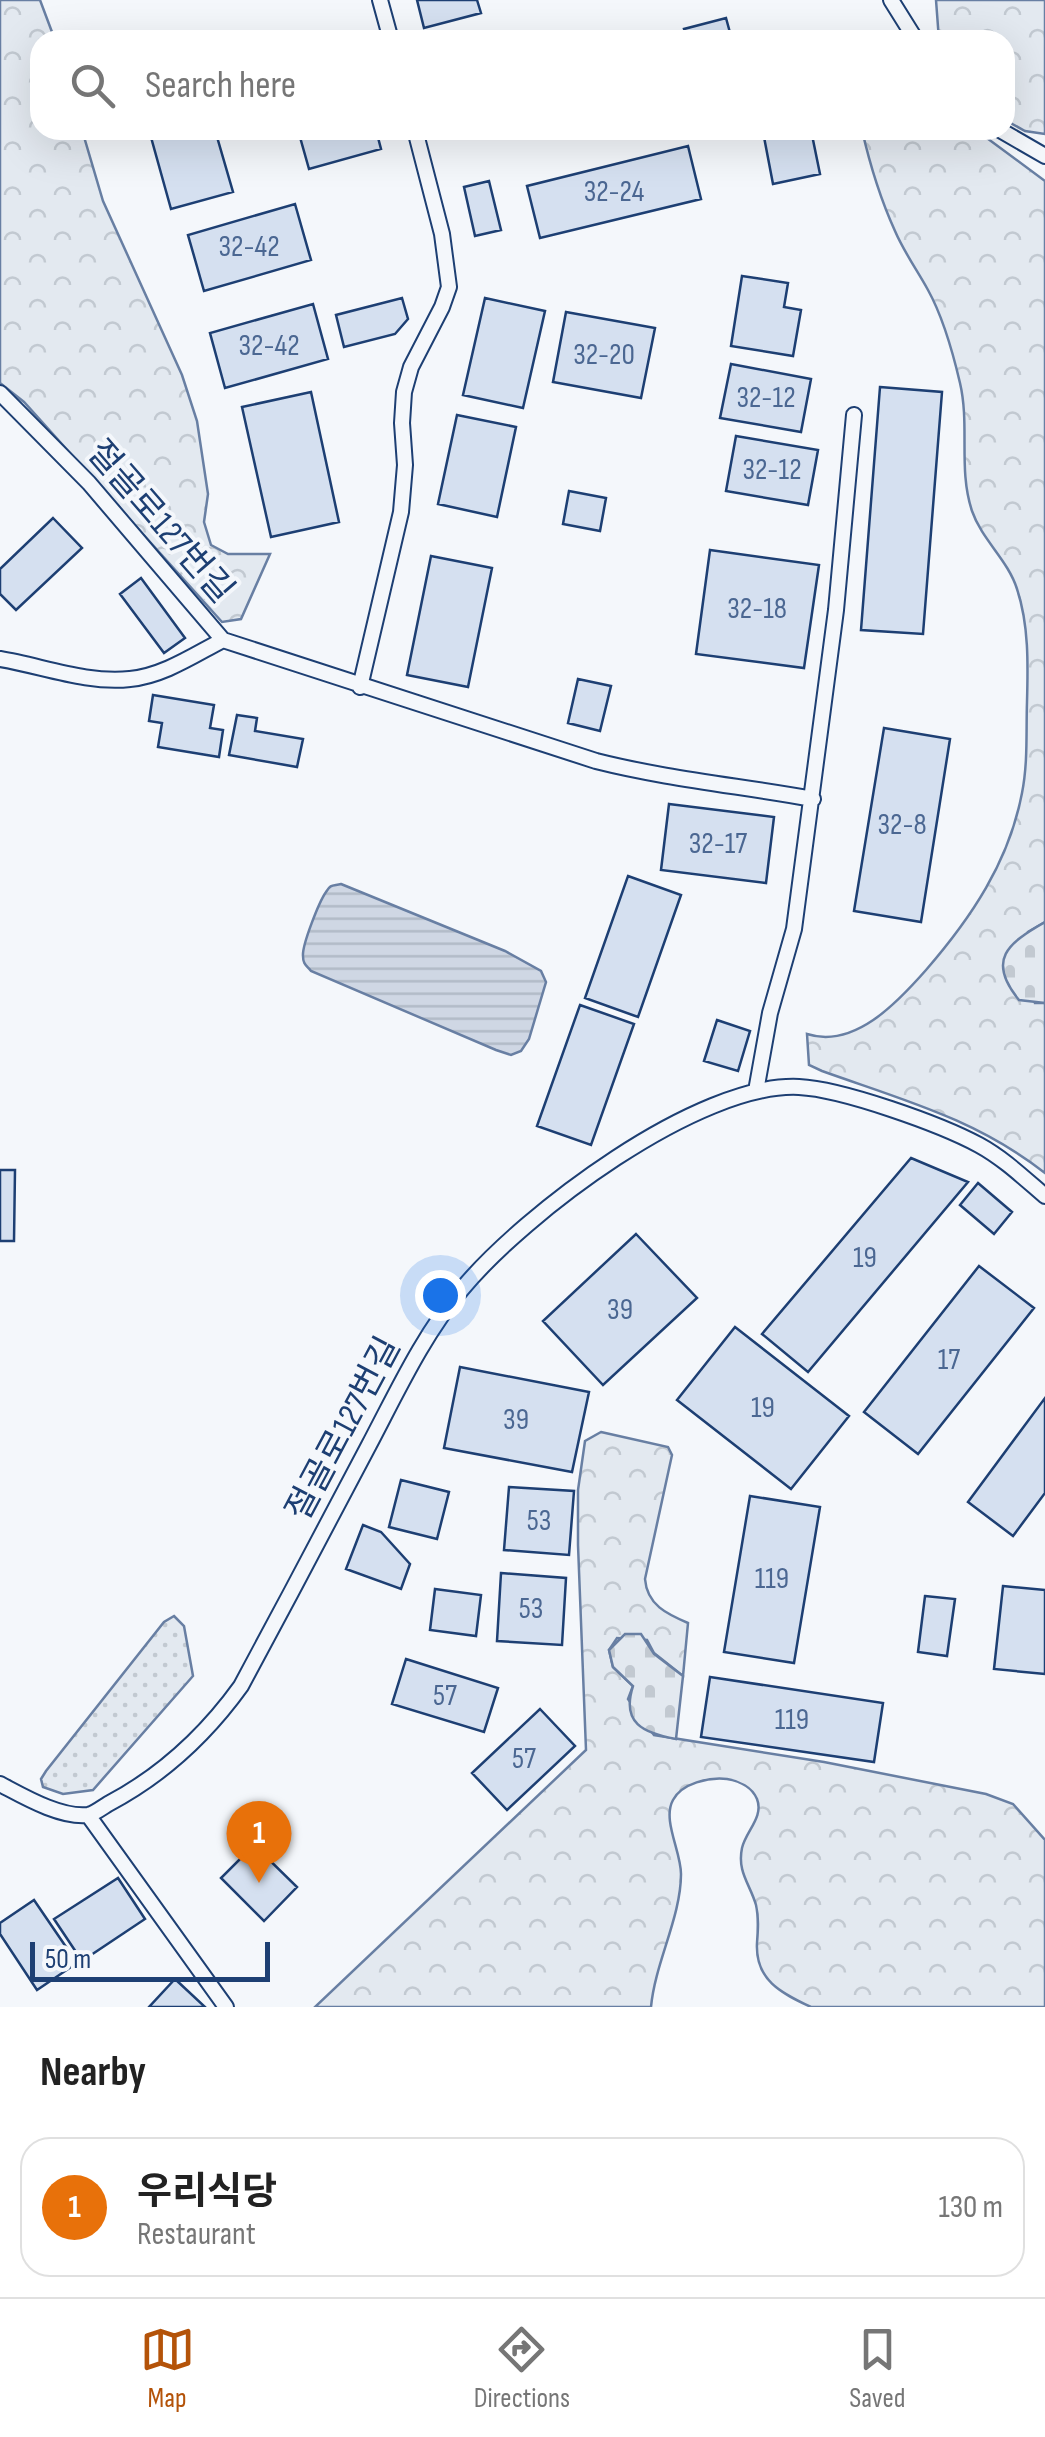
<!DOCTYPE html>
<html lang="en">
<head>
<meta charset="utf-8">
<style>
  :root { --surface:#fff; --page:#f6f6f6; --text:#222; --muted:#767676; --line:#e0e0e0; --accent:#b45309 }
  body { margin:0; font-family:"Sofia Sans Condensed","Noto Sans KR",sans-serif; background:var(--page); color:var(--text) }
  .scale { position:absolute; left:30px; bottom:25px; width:240px; box-sizing:border-box; padding-left:10px; border:5px solid #1d3f73; border-top:0; font-size:28px; line-height:35px; white-space:nowrap; color:#1d3f73; -webkit-text-stroke:8px #f4f7fb; paint-order:stroke }
  .you { position:absolute; left:440px; top:1295px; width:35px; height:35px; margin:-25px; border:8px solid #fff; border-radius:50%; background:#1a73e8; box-shadow:0 0 0 15px #1a73e833 }
  .badge { display:grid; place-items:center; width:65px; height:65px; border-radius:50%; background:var(--accent); color:#fff; font-size:32px; font-weight:700 }
  .pin { position:absolute; translate:-50% -82px; filter:drop-shadow(0 2px 5px #0008) }
  .pin::after { content:''; position:absolute; top:52px; width:35px; height:30px; background:inherit; clip-path:polygon(0 0,100% 0,50% 100%) }
  .list { margin:0; padding:0; list-style:none }
  h2 { display:flex; justify-content:space-between; align-items:center; height:130px; margin:0; padding:0 40px; font-size:42px }
  h2 small { font-size:32px; font-weight:400; color:var(--muted) }
  .list li { display:grid; grid-template-columns:65px 1fr auto; gap:30px; align-items:center; box-sizing:border-box; height:140px; margin:0 20px 20px; padding:0 20px; border:2px solid var(--line); border-radius:30px }
  .list b { display:block; font-size:38px; white-space:nowrap }
  .list p { margin:0; font-size:32px; white-space:nowrap; color:var(--muted) }
  .list em { font-size:32px; font-style:normal; color:var(--muted) }
  .icon { flex:none; width:55px; height:55px; fill:none; stroke:currentColor; stroke-width:2; stroke-linecap:round; stroke-linejoin:round }
  .map { position:relative; flex:none; width:1045px; height:2007px; overflow:hidden }
  .search { position:absolute; background:var(--surface); box-shadow:0 10px 40px #0002; left:30px; right:30px; top:30px; height:110px; display:flex; align-items:center; gap:25px; box-sizing:border-box; padding:0 35px; border-radius:30px; color:var(--muted); font-size:38px }
  .sheet { height:290px; background:var(--surface) }
  nav { display:flex; justify-content:space-around; align-items:center; box-sizing:border-box; height:140px; border-top:2px solid var(--line); background:var(--surface); font-size:28px; color:var(--muted) }
  nav a { display:grid; justify-items:center; gap:5px }
  nav .on { color:var(--accent) }
  .map>svg:first-child { display:block }
</style>
</head>
<body>
<div class="map">
<svg width="1045" height="2007" viewBox="0 0 1045 2007">
  <defs>
    <pattern id="forest-crowns" width="20" height="18" patternUnits="userSpaceOnUse" patternTransform="scale(2.5)"><rect width="20" height="18" fill="#e3e9f0"/><path d="M2 6a3 3 0 1 1 6 0M12 15a3 3 0 1 1 6 0" fill="none" stroke="#c2c9d1"/></pattern>
    <pattern id="cemetery-stones" width="16" height="16" patternUnits="userSpaceOnUse" patternTransform="scale(2.5)"><rect width="16" height="16" fill="#e3e9f0"/><path d="M2 7V4a2 2 0 0 1 4 0v3zM10 15v-3a2 2 0 0 1 4 0v3z" fill="#c2c9d1"/></pattern>
    <pattern id="garden-dots" width="8" height="8" patternUnits="userSpaceOnUse" patternTransform="scale(2.5)"><rect width="8" height="8" fill="#e3e9f0"/><path d="M2 2h.1M6 6h.1" fill="none" stroke="#c2c9d1" stroke-width="1.8" stroke-linecap="round"/></pattern>
    <pattern id="water-rules" width="6" height="5" patternUnits="userSpaceOnUse" patternTransform="scale(2.5)"><rect width="6" height="5" fill="#cfd7e4"/><path d="M0 2.5h6" fill="none" stroke="#b1bac7"/></pattern>
  </defs>
  <rect width="100%" height="100%" fill="#f4f7fb"/>
  <path fill="url(#forest-crowns)" stroke="#687fa3" stroke-width="2.5" d="M0,0H40L55,40H40V130H82L103,201L182,375L197,421L208,494L204,522L211,545L228,554H270L241,619L222,622L24,402L0,383Z
    M936,0H1045V134L1025,131L1005,120V40H939Z
    M862,130H976L1045,181V922L1028,932L1035,1003H1045V1173C976,1119 903,1100 822,1071L809,1065L807,1034C854,1049 897,1003 926,970C971,918 1009,862 1022,793C1028,763 1026,732 1027,702C1028,665 1029,625 1017,589C1008,560 982,540 972,511C958,469 970,426 960,383C953,353 943,317 928,290C917,270 904,252 895,231C880,198 870,165 862,130Z
    M601,1432L668,1447L672,1455L645,1579C647,1605 667,1614 688,1623L683,1676L654,1653L647,1640L617,1638L609,1650L613,1667L633,1686L628,1699L654,1735L824,1762L986,1794L1013,1804L1045,1840V2007H811C781,1993 755,1980 757,1943C758,1930 759,1918 756,1905C750,1884 737,1872 742,1848C746,1831 764,1817 757,1799C752,1787 739,1781 727,1779C709,1777 682,1783 673,1800C662,1820 681,1851 681,1874C681,1917 655,1963 651,2007H315L586,1750L578,1545V1490L585,1441Z"/>
  <path fill="url(#cemetery-stones)" stroke="#687fa3" stroke-width="2.5" d="M1045,922V1003L1019,1000C986,960 1008,943 1045,922Z
    M625,1634H641L654,1654L683,1676L676,1739C643,1733 621,1723 633,1686L613,1667L609,1650Z"/>
  <path fill="url(#garden-dots)" stroke="#687fa3" stroke-width="2.5" d="M174,1616L184,1626L193,1676L93,1790L63,1794L43,1787L41,1779L46,1771L164,1622Z"/>
  <path fill="url(#water-rules)" stroke="#687fa3" stroke-width="2.5" d="M341,884L505,951L541,971L546,982L529,1039L521,1051L511,1055L496,1050L311,971C306,965 303,964 303,956C302,945 319,902 326,892C331,884 332,886 341,884Z"/>
  <path fill="#d5e0f0" stroke="#1d3f73" stroke-width="2.5" d="M417,0H477L481,13L424,28Z
    M726,18L732,40H687L684,29Z
    M149,130H215L233,192L171,209Z
    M298,130H376L381,149L309,169Z
    M803,130H811L820,174L773,184L764,137Z
    M688,146L701,199L540,238L527,186Z
    M489,181L501,230L475,236L464,187Z
    M295,204L311,260L204,291L188,235Z
    M742,276L788,283L784,307L801,310L793,356L731,346Z
    M402,298L408,319L395,334L344,347L336,315Z
    M485,298L545,311L523,408L463,395Z
    M313,304L328,359L225,388L210,333Z
    M566,312L655,328L641,398L553,382Z
    M731,364L811,379L801,432L720,418Z
    M880,387L942,392L923,634L861,630Z
    M311,392L339,522L271,537L242,407Z
    M457,415L516,427L497,517L438,504Z
    M736,436L818,450L808,505L726,491Z
    M569,491L606,498L600,531L563,524Z
    M53,518L82,548L16,610L0,594V569Z
    M710,550L819,565L804,668L696,654Z
    M431,556L492,568L468,687L407,675Z
    M141,578L185,638L164,653L120,594Z
    M578,679L611,686L600,731L568,723Z
    M153,695L214,705L210,728L223,730L219,757L158,747L162,723L149,721Z
    M237,715L257,718L255,731L303,739L297,767L229,755Z
    M884,728L950,739L921,922L854,911Z
    M669,804L774,817L766,883L661,870Z
    M628,876L681,895L638,1017L585,998Z
    M580,1005L634,1024L591,1145L537,1126Z
    M717,1020L750,1031L738,1071L704,1061Z
    M911,1158L968,1182L808,1372L762,1334Z
    M0,1170H15L14,1241H0Z
    M978,1183L1012,1212L994,1234L960,1205Z
    M636,1234L697,1298L603,1385L543,1321Z
    M979,1266L1034,1308L918,1454L864,1412Z
    M735,1327L849,1416L791,1489L677,1400Z
    M460,1367L589,1392L572,1472L444,1448Z
    M1045,1398V1493L1013,1536L968,1502Z
    M401,1480L449,1492L437,1539L389,1527Z
    M509,1487L574,1491L569,1555L504,1550Z
    M750,1496L820,1507L794,1663L724,1652Z
    M363,1525L381,1532L410,1564L401,1589L346,1569Z
    M501,1573L566,1578L562,1645L497,1641Z
    M1003,1586L1045,1590V1674L994,1669Z
    M435,1589L481,1595L476,1636L430,1630Z
    M925,1596L955,1599L947,1656L918,1652Z
    M406,1659L498,1688L484,1732L392,1704Z
    M710,1677L883,1703L874,1762L701,1737Z
    M540,1709L575,1746L507,1810L472,1773Z
    M254,1845L297,1887L264,1921L221,1878Z
    M118,1878L145,1919L82,1961L54,1919Z
    M34,1900L77,1963L37,1990L0,1934V1923Z
    M175,1979L205,2007H149Z"/>
  <g fill="none" stroke-linecap="round" stroke-linejoin="round">
    <g stroke="#1d3f73" stroke-width="18">
      <path id="lane" d="M380,0L391,40
        M891,0L916,40
        M1000,130L1045,156
        M0,393L89,483L223,640L596,761C667,779 741,786 813,799
        M0,659C42,666 88,684 130,679C163,676 194,655 223,640
        M360,687L401,512L405,465L402,423L404,392L411,367L442,307L449,287L442,234L415,130
        M756,1091L770,1013L794,929L836,610L854,415
        M0,1784C23,1796 60,1818 88,1815C94,1814 103,1807 108,1804C163,1775 205,1736 241,1686C284,1606 327,1525 369,1445C397,1392 423,1335 462,1289C524,1214 698,1082 799,1087C842,1089 940,1124 979,1145C1003,1158 1024,1178 1045,1196
        M88,1815L226,2007"/>
    </g>
    <use href="#lane" stroke="#f4f7fb" stroke-width="14"/>
  </g>
  <g text-anchor="middle" dominant-baseline="central" stroke-width="8" stroke-linejoin="round" paint-order="stroke">
    <g font-size="30" fill="#4b6792">
      <text x="614" y="192">32-24</text>
      <text x="249" y="247">32-42</text>
      <text x="269" y="346">32-42</text>
      <text x="604" y="355">32-20</text>
      <text x="766" y="398">32-12</text>
      <text x="772" y="470">32-12</text>
      <text x="757" y="609">32-18</text>
      <text x="902" y="825">32-8</text>
      <text x="718" y="844">32-17</text>
      <text x="865" y="1258">19</text>
      <text x="620" y="1310">39</text>
      <text x="949" y="1360">17</text>
      <text x="763" y="1408">19</text>
      <text x="516" y="1420">39</text>
      <text x="539" y="1521">53</text>
      <text x="772" y="1579">119</text>
      <text x="531" y="1609">53</text>
      <text x="445" y="1696">57</text>
      <text x="792" y="1720">119</text>
      <text x="524" y="1759">57</text>
    </g>
    <g font-size="35" fill="#1d3f73" stroke="#f4f7fb">
      <text transform="translate(160 522) rotate(49)">절골로127번길</text>
      <text transform="translate(344 1429) rotate(-62)">절골로127번길</text>
    </g>
  </g>
</svg>
<div class="scale">50 m</div>
<div class="you"></div>
<div class="pin badge" style="left:259px;top:1883px;background:#e8710a">1</div>
<div class="search"><svg class="icon" aria-label="search" viewBox="0 0 24 24"><circle cx="10" cy="10" r="6"/><path d="M15 15l6 6"/></svg>Search here</div>
</div>
<section class="sheet">
<h2>Nearby<small></small></h2>
<ul class="list">
<li><span class="badge" style="background:#e8710a">1</span><div><b>우리식당</b><p>Restaurant</p></div><em>130 m</em></li>
</ul>
</section>
<nav>
<a class="on"><svg class="icon" aria-label="map" viewBox="0 0 24 24"><path d="M3 6l6-2 6 2 6-2v14l-6 2-6-2-6 2zM9 4v14M15 6v14"/></svg>Map</a>
<a><svg class="icon" aria-label="directions" viewBox="0 0 24 24"><path d="M12 3l9 9-9 9-9-9zM9 14v-3h6M13 9l2 2-2 2"/></svg>Directions</a>
<a><svg class="icon" aria-label="saved" viewBox="0 0 24 24"><path d="M7 4h10v16l-5-4-5 4z"/></svg>Saved</a>
</nav>
</body>
</html>
